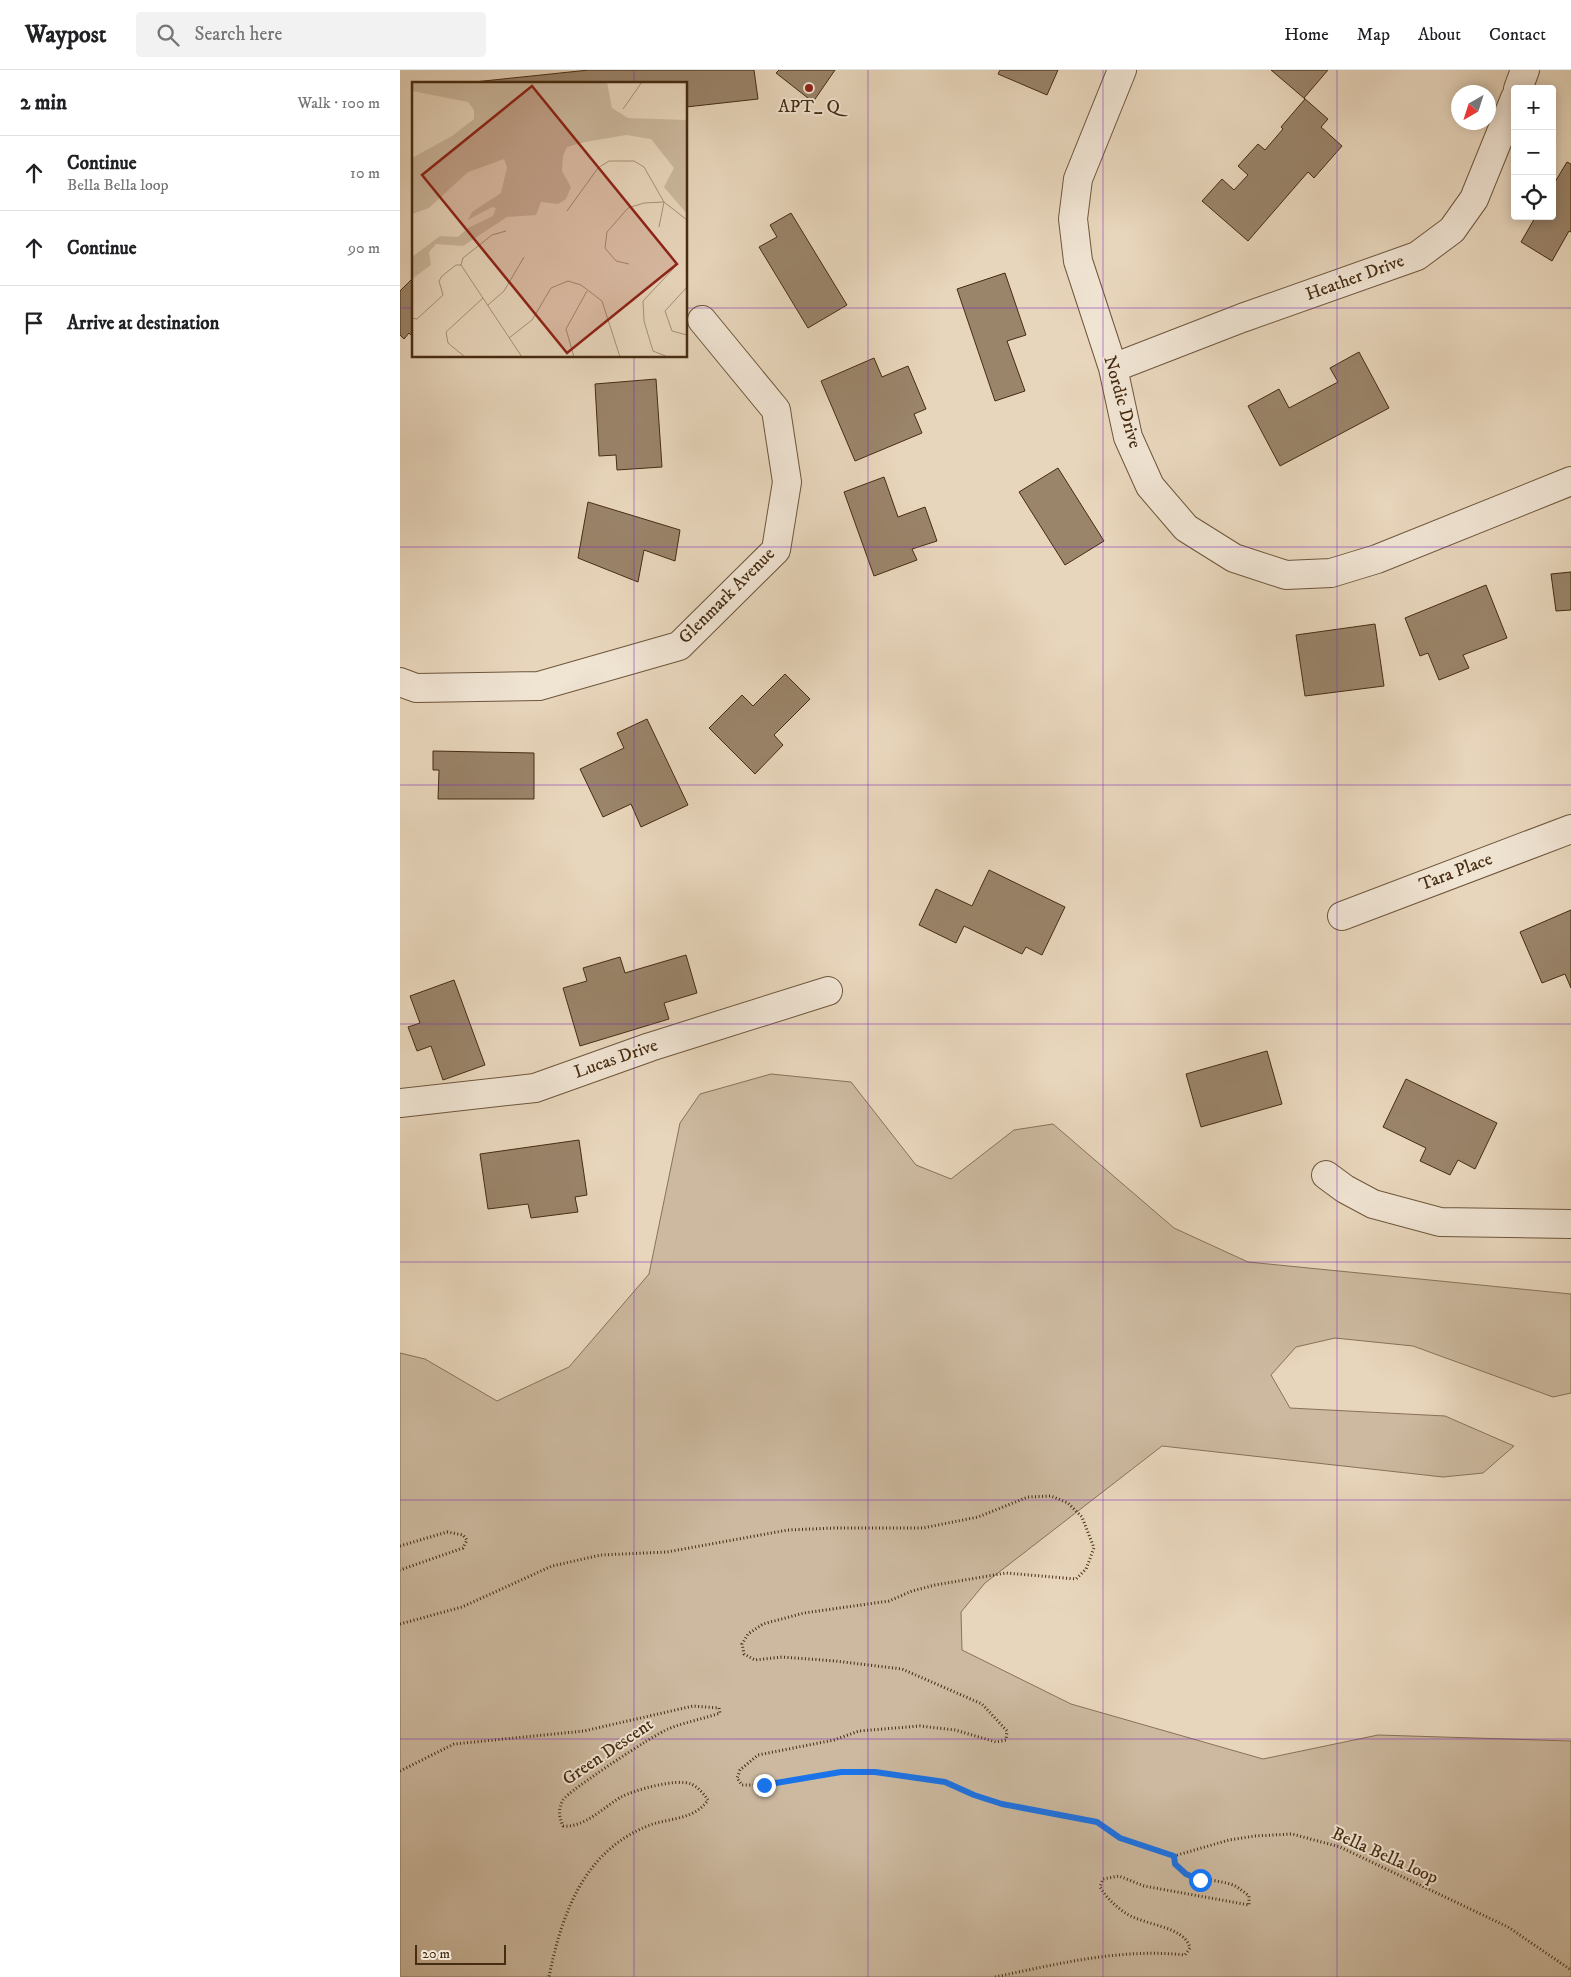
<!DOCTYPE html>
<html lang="en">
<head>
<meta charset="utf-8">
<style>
  :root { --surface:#fff; --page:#f2f2f2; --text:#202124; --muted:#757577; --line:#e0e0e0 }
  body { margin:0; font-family:"IM FELL DW Pica",serif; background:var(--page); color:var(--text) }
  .controls { position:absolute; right:15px; top:15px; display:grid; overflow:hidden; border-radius:5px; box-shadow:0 2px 12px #0003 }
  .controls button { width:45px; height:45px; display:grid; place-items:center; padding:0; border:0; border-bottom:1px solid var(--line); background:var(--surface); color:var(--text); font:25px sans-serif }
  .compass { position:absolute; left:1051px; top:15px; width:45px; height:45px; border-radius:50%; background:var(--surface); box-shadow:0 2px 12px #0003; rotate:219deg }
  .scale { position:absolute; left:15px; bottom:12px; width:91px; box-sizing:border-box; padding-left:5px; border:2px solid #462c11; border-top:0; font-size:14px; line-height:18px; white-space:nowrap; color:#462c11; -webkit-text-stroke:4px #f0e4d3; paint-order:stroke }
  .stop { position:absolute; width:15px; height:15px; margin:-11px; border:4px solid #1a73e8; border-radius:50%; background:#fff }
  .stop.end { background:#1a73e8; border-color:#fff; box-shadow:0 1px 5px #0008 }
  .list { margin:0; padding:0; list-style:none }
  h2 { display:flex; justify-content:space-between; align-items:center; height:65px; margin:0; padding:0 20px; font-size:21px }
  h2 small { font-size:16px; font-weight:400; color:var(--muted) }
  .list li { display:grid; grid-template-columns:32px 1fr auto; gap:15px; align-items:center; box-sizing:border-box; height:75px; padding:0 20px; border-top:1px solid var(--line) }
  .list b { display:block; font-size:19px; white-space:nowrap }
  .list p { margin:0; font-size:16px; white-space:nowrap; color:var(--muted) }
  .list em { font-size:16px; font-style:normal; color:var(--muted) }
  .icon { flex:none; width:28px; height:28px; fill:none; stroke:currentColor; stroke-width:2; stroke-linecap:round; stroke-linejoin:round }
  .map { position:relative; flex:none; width:1171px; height:1907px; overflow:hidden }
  header { display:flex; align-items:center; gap:30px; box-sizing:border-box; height:70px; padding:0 25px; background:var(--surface); border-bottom:1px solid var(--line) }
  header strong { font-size:24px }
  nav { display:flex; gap:28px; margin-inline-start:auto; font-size:18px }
  .search { width:350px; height:45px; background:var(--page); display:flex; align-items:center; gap:12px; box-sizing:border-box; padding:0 18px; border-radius:5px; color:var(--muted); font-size:19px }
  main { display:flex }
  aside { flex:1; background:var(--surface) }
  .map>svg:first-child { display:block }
</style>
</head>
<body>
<header>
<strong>Waypost</strong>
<div class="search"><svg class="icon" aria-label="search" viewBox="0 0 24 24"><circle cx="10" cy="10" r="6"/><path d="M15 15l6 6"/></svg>Search here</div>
<nav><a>Home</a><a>Map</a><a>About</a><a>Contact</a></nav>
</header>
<main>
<aside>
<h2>2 min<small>Walk · 100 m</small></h2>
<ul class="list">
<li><svg class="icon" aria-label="ahead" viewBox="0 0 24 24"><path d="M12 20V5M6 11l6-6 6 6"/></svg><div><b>Continue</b><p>Bella Bella loop</p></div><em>10 m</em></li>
<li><svg class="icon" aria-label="ahead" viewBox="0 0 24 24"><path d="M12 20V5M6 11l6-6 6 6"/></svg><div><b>Continue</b></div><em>90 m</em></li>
<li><svg class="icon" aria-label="arrive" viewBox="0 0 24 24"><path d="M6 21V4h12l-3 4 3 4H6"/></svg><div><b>Arrive at destination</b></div></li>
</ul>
</aside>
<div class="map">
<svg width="1171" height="1907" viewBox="0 0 1171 1907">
  <rect width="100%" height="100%" fill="#e8d6bc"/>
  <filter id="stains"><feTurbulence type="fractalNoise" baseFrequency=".004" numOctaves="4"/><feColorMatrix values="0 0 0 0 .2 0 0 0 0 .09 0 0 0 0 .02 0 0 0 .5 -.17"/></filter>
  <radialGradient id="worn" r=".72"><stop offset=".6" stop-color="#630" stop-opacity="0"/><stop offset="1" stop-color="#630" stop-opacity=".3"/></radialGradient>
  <path fill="#ccb99f" stroke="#897258" d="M371,1004L451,1012L516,1095L551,1109L614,1060L653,1054L774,1158L848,1192L1171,1224V1323L1153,1327L1013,1276L935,1268L896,1277L871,1305L890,1338L1045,1346L1114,1376L1083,1403L1043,1407L762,1376L585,1513L561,1542L562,1580L671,1634L863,1689L978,1665L1171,1671V1907H0V1283L25,1289L97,1331L169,1297L249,1204L280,1053L300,1024Z"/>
  <path fill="#9a846a" stroke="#462c11" d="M189,0H354L358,29L286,37V14H55Z
    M379,0H435L413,32L376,3Z
    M600,0H658L647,25L598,4Z
    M871,0H928L904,28L928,49L921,57L942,76L914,108L908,102L848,171L802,131L822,109L834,120L848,105L838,96L858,74L865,80L883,59L881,57L905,29Z
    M1167,92L1171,94V162L1169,161L1152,191L1121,172L1136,146H1152V117Z
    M391,143L447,235L408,258L359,177L377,167L370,155Z
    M605,203L626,265L607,271L625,321L595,331L557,219Z
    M14,207V268L9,263L4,269L0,265V221Z
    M959,282L989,338L880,396L848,336L879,319L889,338L938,312L930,298Z
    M474,288L482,307L508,296L526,339L514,344L522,363L455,391L421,311Z
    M256,309L262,397L217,400L216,385L199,386L195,314Z
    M658,398L704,471L665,495L619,422Z
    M484,407L498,447L525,437L537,471L512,479L517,490L474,506L444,422Z
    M188,432L280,460L275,491L244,480L238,512L178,488Z
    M1171,502V540L1156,541L1151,504Z
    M1086,515L1107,568L1063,585L1069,598L1039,610L1028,583L1020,586L1005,548Z
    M975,554L984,616L905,626L896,565Z
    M385,604L410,629L374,665L383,675L355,704L309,658L342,625L353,636Z
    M247,649L288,735L241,757L231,734L203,747L180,699L224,678L217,663Z
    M33,681L134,683V729H38L39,700H33Z
    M589,800L665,837L642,885L626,877L622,884L564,856L556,873L519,855L536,819L572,836Z
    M1171,840V918L1165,904L1142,913L1120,862Z
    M286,885L297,923L264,933L269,949L180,976L163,918L187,911L183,898L220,887L225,903Z
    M54,910L85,995L43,1010L31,976L17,981L8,957L20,953L10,926Z
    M867,981L882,1034L801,1057L786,1004Z
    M1006,1009L1097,1053L1075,1099L1058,1090L1050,1105L1020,1091L1026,1078L983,1057Z
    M179,1070L187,1125L175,1127L178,1142L131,1148L128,1134L88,1139L80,1084Z"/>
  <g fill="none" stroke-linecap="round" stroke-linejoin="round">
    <g stroke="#6e563c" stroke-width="30">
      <path id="minor" d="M722,0L678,109L673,149L678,191L713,298L728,367L750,416L786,458L834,488L886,505L931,503L977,489L1171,411
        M1118,19L1125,0
        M713,298L842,248L1017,186L1052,160L1074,129L1115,28
        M0,612L16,618L139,616L279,576L376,480L387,412L376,340L302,250
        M942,846L1171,759
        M0,1033L135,1018L250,977L428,921
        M926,1105L945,1119L973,1134L1040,1152L1171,1154"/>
    </g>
    <path stroke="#462c11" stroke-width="3" stroke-dasharray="1 2.5" stroke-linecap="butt" d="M0,1476L47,1462L63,1465L67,1470L63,1478L0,1500
      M0,1554L62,1537L152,1496L201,1485L267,1482L388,1460L434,1458H523L578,1447L628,1427L651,1426L668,1433L682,1447L694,1478L686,1499L676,1509L606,1503L535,1515L512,1521L489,1531L404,1543L363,1554L348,1564L342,1574L344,1584L355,1590L382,1587L435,1591L502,1599L582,1634L607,1661L606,1670L596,1672L555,1660L520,1656L459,1661L434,1670L358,1685L340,1700L337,1708L342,1715H364L441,1702L475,1703L545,1712L574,1725L602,1734L697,1752L721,1768L774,1786
      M0,1701L54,1674L184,1661L293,1636L319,1638L320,1643C303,1649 285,1652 268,1659C255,1664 168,1721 163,1730C158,1739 159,1747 163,1756C184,1758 204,1737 221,1727C234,1720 277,1708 291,1714C298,1717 304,1724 308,1730C295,1749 272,1748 253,1754C185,1778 162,1842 149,1907
      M595,1907C657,1894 721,1878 785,1885L790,1878C784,1855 743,1856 724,1842C714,1835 706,1827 700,1817L703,1809L719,1806L744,1816L849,1835V1826C844,1822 838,1817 833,1815C809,1807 795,1813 775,1794L774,1786L829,1770L855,1766L892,1764L940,1777L1108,1857L1171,1900"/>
    <use href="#minor" stroke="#f0e4d3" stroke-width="28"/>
  </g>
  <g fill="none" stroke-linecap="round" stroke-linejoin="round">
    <path stroke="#1a73e8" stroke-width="6" d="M364,1715L441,1702H475L545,1712L574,1725L602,1734L697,1752L720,1768L774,1786L775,1794L786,1804L800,1810"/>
  </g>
  <path fill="none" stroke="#7b2cbf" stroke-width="1" stroke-opacity="0.55" d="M234,0V14M468,0V1907M703,0V1907M937,0V1907M0,238H14M286,238H1171M234,286V1907M0,477H1171M0,715H1171M0,954H1171M0,1192H1171M0,1430H1171M0,1669H1171"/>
  <circle fill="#8f2418" stroke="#f0e4d3" stroke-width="2" cx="409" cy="18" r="5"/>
  <g text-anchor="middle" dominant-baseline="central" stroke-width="4" stroke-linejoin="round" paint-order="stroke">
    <g font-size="18" fill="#462c11" stroke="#f0e4d3">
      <text x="409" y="37">APT_ Q</text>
    </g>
    <g font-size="18" fill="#462c11" stroke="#f0e4d3">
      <text transform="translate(955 208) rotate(-20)">Heather Drive</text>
      <text transform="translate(722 332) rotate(74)">Nordic Drive</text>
      <text transform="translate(327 526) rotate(-45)">Glenmark Avenue</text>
      <text transform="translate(1056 802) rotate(-21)">Tara Place</text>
      <text transform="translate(216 989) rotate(-19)">Lucas Drive</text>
      <text transform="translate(208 1682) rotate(-34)">Green Descent</text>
      <text transform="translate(985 1786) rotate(24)">Bella Bella loop</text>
    </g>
  </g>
  <g transform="translate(12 12)">
    <rect width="275" height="275" fill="#e8d6bc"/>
    <path d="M0,0H195L200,26L216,36L275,38V132L252,105L262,86L239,57L214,53L173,60L155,65L151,74L150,89L159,105L154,117L146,122L129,120L124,133L95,135L51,164L24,162L17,170L19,183L0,197V175L28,154L46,155L56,146L81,134L84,126L80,125L56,138L60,130L89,111L95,85L92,77L56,90L17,126L0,132V76L40,54L62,37V28L56,20L0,9Z" fill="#ccb99f"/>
    <path fill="none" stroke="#a79278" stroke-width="1" d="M211,27L230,0M155,129L186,86L197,79H222L232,85L252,120L247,145M217,182L204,179L193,166L195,150L216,126L232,121L252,120L275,138M49,183L110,275M275,205L253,229L260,249L275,253M76,223L92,209L112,175M0,236L5,237L31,213L27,199L30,194L44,183H49L51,176L80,153L94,149M97,256L120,238L139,206L156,199L169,203L190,219L208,275M53,275L36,261L34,250L71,216M162,275L154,247L175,209M256,275L241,269L232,239L231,219L262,186"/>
    <path fill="#8f2418" fill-opacity="0.15" stroke="#8f2418" stroke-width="2.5" d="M120,4L265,182L155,271L10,93Z"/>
    <rect width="275" height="275" fill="none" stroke="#462c11" stroke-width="2.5"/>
  </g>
  <rect width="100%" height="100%" filter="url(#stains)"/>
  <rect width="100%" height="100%" fill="url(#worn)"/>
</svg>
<div class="controls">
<button>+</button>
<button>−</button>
<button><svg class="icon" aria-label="locate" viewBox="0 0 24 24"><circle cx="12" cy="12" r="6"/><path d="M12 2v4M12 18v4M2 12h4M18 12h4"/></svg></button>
</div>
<svg class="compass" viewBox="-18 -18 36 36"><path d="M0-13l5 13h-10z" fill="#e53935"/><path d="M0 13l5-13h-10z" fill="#757577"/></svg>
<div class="scale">20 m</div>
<div class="stop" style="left:800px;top:1810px"></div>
<div class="stop end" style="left:364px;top:1715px"></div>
</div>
</main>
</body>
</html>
